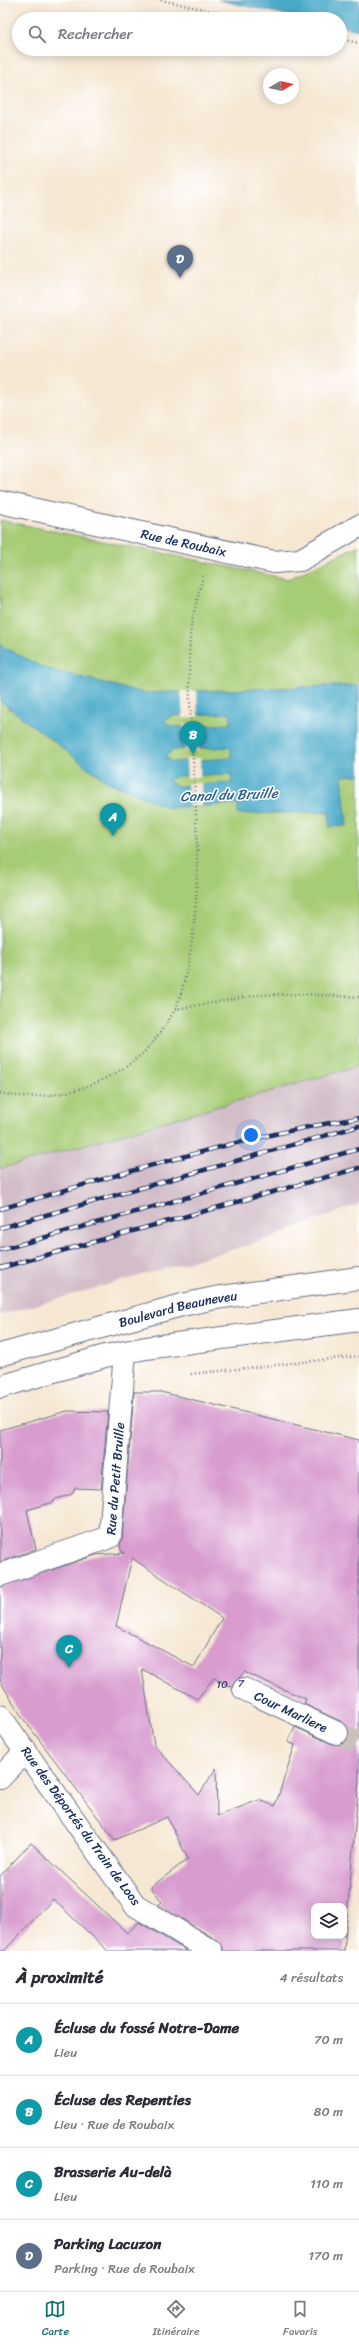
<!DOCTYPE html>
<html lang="fr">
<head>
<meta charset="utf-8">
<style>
  :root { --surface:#fff; --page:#f2f2f3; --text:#2b2b33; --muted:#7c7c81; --line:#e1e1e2; --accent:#0f766e }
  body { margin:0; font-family:Sriracha,sans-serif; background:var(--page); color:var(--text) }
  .controls { position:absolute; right:12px; bottom:12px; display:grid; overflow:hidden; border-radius:8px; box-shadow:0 2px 10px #0003 }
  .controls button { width:36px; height:36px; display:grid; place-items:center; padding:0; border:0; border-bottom:1px solid var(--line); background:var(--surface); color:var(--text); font:20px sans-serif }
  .compass { position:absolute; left:263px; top:68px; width:36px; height:36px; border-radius:50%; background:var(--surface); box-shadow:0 2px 10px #0003; rotate:81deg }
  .you { position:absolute; left:251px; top:1135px; width:14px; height:14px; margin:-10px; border:3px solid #fff; border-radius:50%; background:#1a73e8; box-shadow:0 0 0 6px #1a73e833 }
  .badge { display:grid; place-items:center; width:26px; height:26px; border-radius:50%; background:var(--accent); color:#fff; font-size:13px; font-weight:700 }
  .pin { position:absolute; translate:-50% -33px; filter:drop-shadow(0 1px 2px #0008) }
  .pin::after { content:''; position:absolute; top:21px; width:14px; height:12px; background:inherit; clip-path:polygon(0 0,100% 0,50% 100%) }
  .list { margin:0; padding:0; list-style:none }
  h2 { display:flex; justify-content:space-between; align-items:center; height:52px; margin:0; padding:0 16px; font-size:17px }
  h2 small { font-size:13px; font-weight:400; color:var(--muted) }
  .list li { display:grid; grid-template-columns:26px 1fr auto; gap:12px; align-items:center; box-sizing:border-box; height:72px; padding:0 16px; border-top:1px solid var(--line) }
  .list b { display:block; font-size:15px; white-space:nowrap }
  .list p { margin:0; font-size:13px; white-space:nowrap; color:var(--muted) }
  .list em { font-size:13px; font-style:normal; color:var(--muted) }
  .icon { flex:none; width:22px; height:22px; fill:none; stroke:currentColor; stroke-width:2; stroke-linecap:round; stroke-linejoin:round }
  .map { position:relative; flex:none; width:359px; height:1951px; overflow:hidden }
  .search { position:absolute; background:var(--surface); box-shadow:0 2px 10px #0003; left:12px; right:12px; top:12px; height:44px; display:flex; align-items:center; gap:10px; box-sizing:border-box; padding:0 14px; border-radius:22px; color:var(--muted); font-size:15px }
  .sheet { height:340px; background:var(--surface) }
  nav { display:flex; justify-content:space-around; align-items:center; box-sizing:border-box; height:56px; border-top:1px solid var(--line); background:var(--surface); font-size:11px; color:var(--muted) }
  nav a { display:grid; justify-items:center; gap:2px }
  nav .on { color:var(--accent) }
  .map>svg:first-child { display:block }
</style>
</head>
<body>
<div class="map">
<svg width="359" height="1951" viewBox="0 0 359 1951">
  <rect width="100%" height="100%" fill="#fff"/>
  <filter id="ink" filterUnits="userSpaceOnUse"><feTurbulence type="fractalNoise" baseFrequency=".025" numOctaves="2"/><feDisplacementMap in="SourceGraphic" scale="8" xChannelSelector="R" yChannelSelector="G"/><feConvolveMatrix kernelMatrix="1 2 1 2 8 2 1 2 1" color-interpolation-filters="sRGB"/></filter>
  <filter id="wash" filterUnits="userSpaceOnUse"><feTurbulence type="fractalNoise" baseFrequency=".012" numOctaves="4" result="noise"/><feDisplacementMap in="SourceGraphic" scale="16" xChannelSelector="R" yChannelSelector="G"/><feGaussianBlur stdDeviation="0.9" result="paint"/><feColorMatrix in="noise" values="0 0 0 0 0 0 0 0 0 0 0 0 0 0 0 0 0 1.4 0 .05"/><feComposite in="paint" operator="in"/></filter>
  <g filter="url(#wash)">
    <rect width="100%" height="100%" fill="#f6e7d2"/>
    <path fill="#d2bdc8" d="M359,1066V1204L252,1244L0,1315V1169Z"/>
    <path fill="#a7cc76" stroke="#617e6a" d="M0,520L288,579L359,545V1066L0,1169Z"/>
    <path fill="#4aaac9" stroke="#326c94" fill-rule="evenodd" d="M218,0H359V30L340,26V19H306Z
      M0,645L44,668L144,693L359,685V775L342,776L347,826L329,827V812L238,814V804L169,808L106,781L0,701ZM230,713L231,724L172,727L164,721L171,716ZM231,747V758L173,762L165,757L173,750ZM231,774L232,783L177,786L168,781L176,776Z"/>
    <path fill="#f6e7d2" d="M181,691H197L198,717L183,718Z
      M183,724H198L199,751L185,752Z
      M200,758V777L187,778L186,759Z
      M187,783H201V806L189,807Z"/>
    <g id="blocks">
      <path fill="#d89ccf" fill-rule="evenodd" d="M134,1392H161L359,1440V1781L344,1951H223L217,1940L158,1905L162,1902L151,1887L188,1859L167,1817L115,1840L22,1717L0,1681V1587L96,1555L125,1553L121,1551L120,1544L122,1538ZM132,1558L222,1618L194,1667L116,1626ZM142,1669L197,1699L214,1678L232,1687L244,1672L306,1699L304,1704L342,1722L347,1726L348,1738L344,1743L332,1744L295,1727L288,1742L295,1745L275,1806L259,1800L217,1816L216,1768L199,1795L154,1745ZM314,1906H344V1936H314Z
        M67,1411L108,1412L101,1489L75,1488L72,1494L53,1500L54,1502L27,1510L36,1549L0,1562V1430Z
        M31,1843L127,1933L139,1922L187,1951H108L53,1899L4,1951H0V1876Z"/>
    </g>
  </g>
  <g filter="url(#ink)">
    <use href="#blocks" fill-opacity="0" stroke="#686f87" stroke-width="1"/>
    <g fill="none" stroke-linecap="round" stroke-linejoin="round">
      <path stroke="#cac2bb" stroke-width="22" stroke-dasharray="22 11" stroke-linecap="butt" d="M337,1733L359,1743"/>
      <g stroke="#686f87" stroke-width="24">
        <g id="minor">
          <path id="s1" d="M0,502L274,562L300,560L359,526"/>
          <path id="s2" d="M0,1575L110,1537L125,1352"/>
          <path id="s3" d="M244,1689L337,1733"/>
          <path d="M0,1716L135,1905L211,1951"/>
          <path d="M0,1778L26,1751"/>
        </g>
      </g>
      <g stroke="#686f87" stroke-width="24">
        <g id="major">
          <path id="s4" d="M0,1355L182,1305L215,1298L359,1278"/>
          <path d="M0,1387L105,1356L146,1348L359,1320"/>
        </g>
      </g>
      <path stroke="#686f87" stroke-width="2.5" stroke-dasharray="1 3" stroke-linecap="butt" d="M161,0L249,19
        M340,39L359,43
        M176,1009C207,918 196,820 191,726C190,697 188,667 190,638C191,617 199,596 203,575
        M0,1093C45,1104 100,1088 136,1059C153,1046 164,1026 176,1009L258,995L299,994L359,997
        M191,1374L359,1356"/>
      <use href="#minor" stroke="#fff" stroke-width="22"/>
      <use href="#major" stroke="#fff" stroke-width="22"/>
      <g stroke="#1b2f5e" stroke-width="4.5">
        <path id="rail" d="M0,1209C119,1175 237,1137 359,1118
          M0,1228L359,1126
          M0,1250L359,1149
          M0,1268L359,1168"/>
      </g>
      <use href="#rail" stroke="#fff" stroke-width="3" stroke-dasharray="9" stroke-linecap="butt"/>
    </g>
  </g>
  <g text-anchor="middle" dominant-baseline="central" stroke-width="3" stroke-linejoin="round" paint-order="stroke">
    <g font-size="11" fill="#4a4a7a">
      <text x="241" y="1683">7</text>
      <text x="222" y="1684">10</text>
    </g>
    <g font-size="13" fill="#1b2f5e" stroke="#fff">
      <text stroke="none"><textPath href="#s1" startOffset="188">Rue de Roubaix</textPath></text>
      <text stroke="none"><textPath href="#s4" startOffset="184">Boulevard Beauneveu</textPath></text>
      <text stroke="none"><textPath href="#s2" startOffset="175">Rue du Petit Bruille</textPath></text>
      <text stroke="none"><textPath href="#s3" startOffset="52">Cour Marliere</textPath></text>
      <text transform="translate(81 1826) rotate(54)">Rue des Déportés du Train de Loos</text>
    </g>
    <g font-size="14" font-style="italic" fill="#2e6089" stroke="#fff">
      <text transform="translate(229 795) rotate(-2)">Canal du Bruille</text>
    </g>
  </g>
</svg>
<div class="controls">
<button><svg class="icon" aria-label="layers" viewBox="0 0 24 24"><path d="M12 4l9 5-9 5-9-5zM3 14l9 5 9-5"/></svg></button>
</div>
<svg class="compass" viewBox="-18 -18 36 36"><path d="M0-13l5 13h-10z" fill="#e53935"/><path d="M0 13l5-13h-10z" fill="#7c7c81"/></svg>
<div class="you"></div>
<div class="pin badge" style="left:113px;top:836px;background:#0f9aa8">A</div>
<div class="pin badge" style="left:193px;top:754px;background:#0f9aa8">B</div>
<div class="pin badge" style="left:69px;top:1668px;background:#0f9aa8">C</div>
<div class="pin badge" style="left:180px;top:278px;background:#5c6f8a">D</div>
<div class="search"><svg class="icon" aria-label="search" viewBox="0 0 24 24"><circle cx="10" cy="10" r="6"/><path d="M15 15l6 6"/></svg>Rechercher</div>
</div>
<section class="sheet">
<h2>À proximité<small>4 résultats</small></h2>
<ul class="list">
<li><span class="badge" style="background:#0f9aa8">A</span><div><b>Écluse du fossé Notre-Dame</b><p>Lieu</p></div><em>70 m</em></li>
<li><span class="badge" style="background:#0f9aa8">B</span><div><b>Écluse des Repenties</b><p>Lieu · Rue de Roubaix</p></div><em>80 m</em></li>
<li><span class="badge" style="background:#0f9aa8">C</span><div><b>Brasserie Au-delà</b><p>Lieu</p></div><em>110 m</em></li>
<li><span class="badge" style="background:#5c6f8a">D</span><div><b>Parking Lacuzon</b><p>Parking · Rue de Roubaix</p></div><em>170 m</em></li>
</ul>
</section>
<nav>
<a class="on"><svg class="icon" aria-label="map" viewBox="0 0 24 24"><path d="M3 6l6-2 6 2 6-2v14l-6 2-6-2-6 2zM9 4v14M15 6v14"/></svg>Carte</a>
<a><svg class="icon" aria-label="directions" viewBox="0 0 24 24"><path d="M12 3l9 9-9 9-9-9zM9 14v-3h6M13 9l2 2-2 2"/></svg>Itinéraire</a>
<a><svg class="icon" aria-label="saved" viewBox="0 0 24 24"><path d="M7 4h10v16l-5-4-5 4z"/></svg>Favoris</a>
</nav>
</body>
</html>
